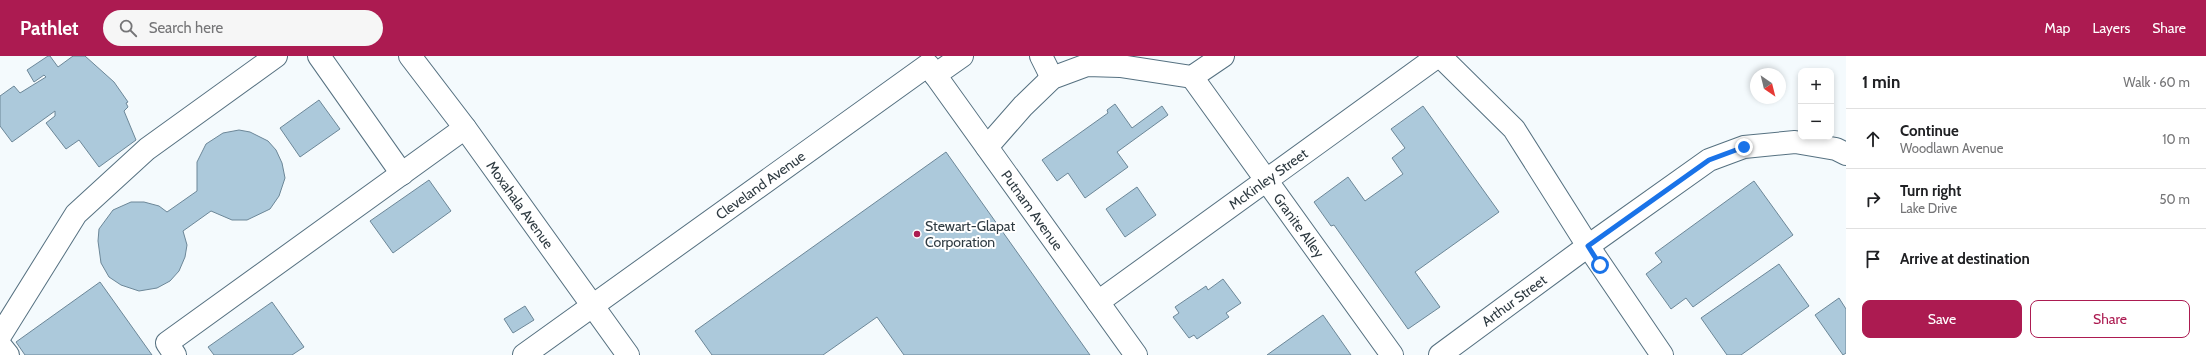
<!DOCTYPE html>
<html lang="en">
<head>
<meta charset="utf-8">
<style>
  :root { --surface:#fff; --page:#f6f6f6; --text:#202124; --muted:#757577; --line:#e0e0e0; --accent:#ac1b51 }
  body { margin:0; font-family:Cabin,sans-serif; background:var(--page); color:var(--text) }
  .controls { position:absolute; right:12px; top:12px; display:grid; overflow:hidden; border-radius:8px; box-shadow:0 2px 6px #0003 }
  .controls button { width:36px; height:36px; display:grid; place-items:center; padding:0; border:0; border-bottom:1px solid var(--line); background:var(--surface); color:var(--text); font:20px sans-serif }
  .compass { position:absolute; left:1750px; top:12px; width:36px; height:36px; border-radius:50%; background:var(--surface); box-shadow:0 2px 6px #0003; rotate:145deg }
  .stop { position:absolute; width:12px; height:12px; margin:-9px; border:3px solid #1a73e8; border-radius:50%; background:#fff }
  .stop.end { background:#1a73e8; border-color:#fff; box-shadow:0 1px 4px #0008 }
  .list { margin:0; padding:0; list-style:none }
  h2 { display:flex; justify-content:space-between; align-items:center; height:52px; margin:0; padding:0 16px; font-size:17px }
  h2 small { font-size:13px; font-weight:400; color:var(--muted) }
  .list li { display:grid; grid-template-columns:26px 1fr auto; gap:12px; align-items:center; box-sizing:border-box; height:60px; padding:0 16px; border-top:1px solid var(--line) }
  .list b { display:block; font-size:15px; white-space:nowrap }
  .list p { margin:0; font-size:13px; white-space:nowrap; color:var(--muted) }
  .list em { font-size:13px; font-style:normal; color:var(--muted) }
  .actions { display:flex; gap:8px; padding:12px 16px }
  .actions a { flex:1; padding:9px 0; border:1px solid var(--accent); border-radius:8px; text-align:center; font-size:14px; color:var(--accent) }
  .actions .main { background:var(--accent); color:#fff }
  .icon { flex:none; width:22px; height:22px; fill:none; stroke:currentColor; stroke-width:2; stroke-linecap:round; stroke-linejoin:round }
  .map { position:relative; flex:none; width:1846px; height:299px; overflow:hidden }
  header { display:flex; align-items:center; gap:24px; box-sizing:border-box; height:56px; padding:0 20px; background:var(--accent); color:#fff }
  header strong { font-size:19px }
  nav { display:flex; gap:22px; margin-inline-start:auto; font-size:14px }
  .search { width:280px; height:36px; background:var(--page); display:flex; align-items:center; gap:10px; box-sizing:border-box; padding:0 14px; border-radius:22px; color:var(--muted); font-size:15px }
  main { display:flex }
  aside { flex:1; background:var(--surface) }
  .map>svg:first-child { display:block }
</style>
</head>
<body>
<header>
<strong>Pathlet</strong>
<div class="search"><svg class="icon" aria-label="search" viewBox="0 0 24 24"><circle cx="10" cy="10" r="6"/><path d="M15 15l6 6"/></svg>Search here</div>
<nav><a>Map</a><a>Layers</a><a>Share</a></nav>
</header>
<main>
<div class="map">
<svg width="1846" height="299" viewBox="0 0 1846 299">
  <rect width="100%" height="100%" fill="#f4fafd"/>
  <path fill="#acc9db" stroke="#6c8798" d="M48,0H50L58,11L73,0H85L114,26L128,46L126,47L128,51L124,55L136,84L99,111L79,84L66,93L46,67L55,60V55L12,86L0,70V40L14,30L20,37L46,21L44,19L34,26L27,14Z
    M319,44L340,73L300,101L280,72Z
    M1115,48L1132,72L1162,50L1168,59L1117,96L1128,111L1085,142L1068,117L1057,125L1042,104L1108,57L1107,54Z
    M1423,50L1499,156L1415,216L1440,251L1408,273L1334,169L1331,170L1314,146L1348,121L1365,145L1403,118L1392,102L1405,92L1391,73Z
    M239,74L250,76L268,85L276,94L282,107L285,122L279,140L270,153L247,164H232L211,155L183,175L187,189L185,201L179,215L170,225L157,232L139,235L121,229L109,221L101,207L98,185L99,173L113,154L131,146H144L159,150L167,156L197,135V106L206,88L223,77Z
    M946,96L1090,299H904L877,261L823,299H712L695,275Z
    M429,124L451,155L393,197L370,165Z
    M1754,125L1793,179L1693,251L1686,242L1671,253L1646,218L1662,206L1655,197Z
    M1137,131L1156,159L1125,181L1106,153Z
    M1779,208L1809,250L1741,299H1727L1701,262Z
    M1223,223L1241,247L1226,257L1229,261L1197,283L1194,279L1189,282L1173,261L1179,257L1175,251L1206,230L1208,234Z
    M100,226L152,299H25L16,286Z
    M1839,242L1846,253V297L1843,299L1815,259Z
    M272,246L304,291L292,299H214L208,291Z
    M525,250L534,264L513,277L504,263Z
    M1323,259L1351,299H1267Z"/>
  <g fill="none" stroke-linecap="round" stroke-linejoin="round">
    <g stroke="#567181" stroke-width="24">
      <g id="minor">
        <path d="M319,0L402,118"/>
        <path id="s1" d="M410,0L465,72L628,299"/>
        <path d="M1041,0L1052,22"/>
        <path d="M1440,0L1514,73L1588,190L1662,299"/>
        <path d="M935,19L962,0"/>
        <path id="s2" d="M1192,21L1392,299"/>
        <path d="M987,91L1023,50L1052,22L1087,9L1120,10L1192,21L1223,0"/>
        <path id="s3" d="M1098,246L1438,0"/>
        <path d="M0,280L76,158L147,93L276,0"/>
        <path d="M0,289L8,299"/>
        <path d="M175,299L167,287L465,72"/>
        <path id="s4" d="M524,299L928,9L1136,299"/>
        <path id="s5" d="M1440,299L1588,190L1709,104L1744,91L1795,86L1836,93L1846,98"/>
      </g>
    </g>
    <use href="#minor" stroke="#fff" stroke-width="22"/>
  </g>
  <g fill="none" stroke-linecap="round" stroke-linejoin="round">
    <path stroke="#1a73e8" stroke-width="5" d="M1600,209L1588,190L1709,104L1744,91"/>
  </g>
  <circle fill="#ac1b51" stroke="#fff" stroke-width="1.5" cx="917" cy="178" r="4"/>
  <g text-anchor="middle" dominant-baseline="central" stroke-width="4" stroke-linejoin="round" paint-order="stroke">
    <g font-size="14" fill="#2f3b42" stroke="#fff">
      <text stroke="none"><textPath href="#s3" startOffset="210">McKinley Street</textPath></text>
      <text stroke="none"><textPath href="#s4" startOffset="291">Cleveland Avenue</textPath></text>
      <text stroke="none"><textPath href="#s1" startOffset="185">Moxahala Avenue</textPath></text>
      <text stroke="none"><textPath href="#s4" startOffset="676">Putnam Avenue</textPath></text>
      <text stroke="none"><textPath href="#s2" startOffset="183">Granite Alley</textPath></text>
      <text stroke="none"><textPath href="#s5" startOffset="92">Arthur Street</textPath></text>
    </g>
    <g font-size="14" fill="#2f3b42" stroke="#fff" text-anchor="start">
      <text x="925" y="170">Stewart-Glapat<tspan x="925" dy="16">Corporation</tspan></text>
    </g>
  </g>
</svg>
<div class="controls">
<button>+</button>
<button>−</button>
</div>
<svg class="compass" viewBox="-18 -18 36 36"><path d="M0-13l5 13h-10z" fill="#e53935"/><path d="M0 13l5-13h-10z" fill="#757577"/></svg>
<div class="stop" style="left:1600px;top:209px"></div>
<div class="stop end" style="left:1744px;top:91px"></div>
</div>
<aside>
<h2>1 min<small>Walk · 60 m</small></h2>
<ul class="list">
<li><svg class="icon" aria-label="ahead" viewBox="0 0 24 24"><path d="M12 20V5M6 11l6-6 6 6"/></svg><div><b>Continue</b><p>Woodlawn Avenue</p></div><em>10 m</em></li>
<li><svg class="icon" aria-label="right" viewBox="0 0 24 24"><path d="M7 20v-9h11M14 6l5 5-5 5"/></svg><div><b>Turn right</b><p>Lake Drive</p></div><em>50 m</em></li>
<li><svg class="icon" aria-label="arrive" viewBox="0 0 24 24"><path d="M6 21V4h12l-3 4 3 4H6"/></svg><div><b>Arrive at destination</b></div></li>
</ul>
<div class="actions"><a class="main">Save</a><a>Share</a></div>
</aside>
</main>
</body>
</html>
